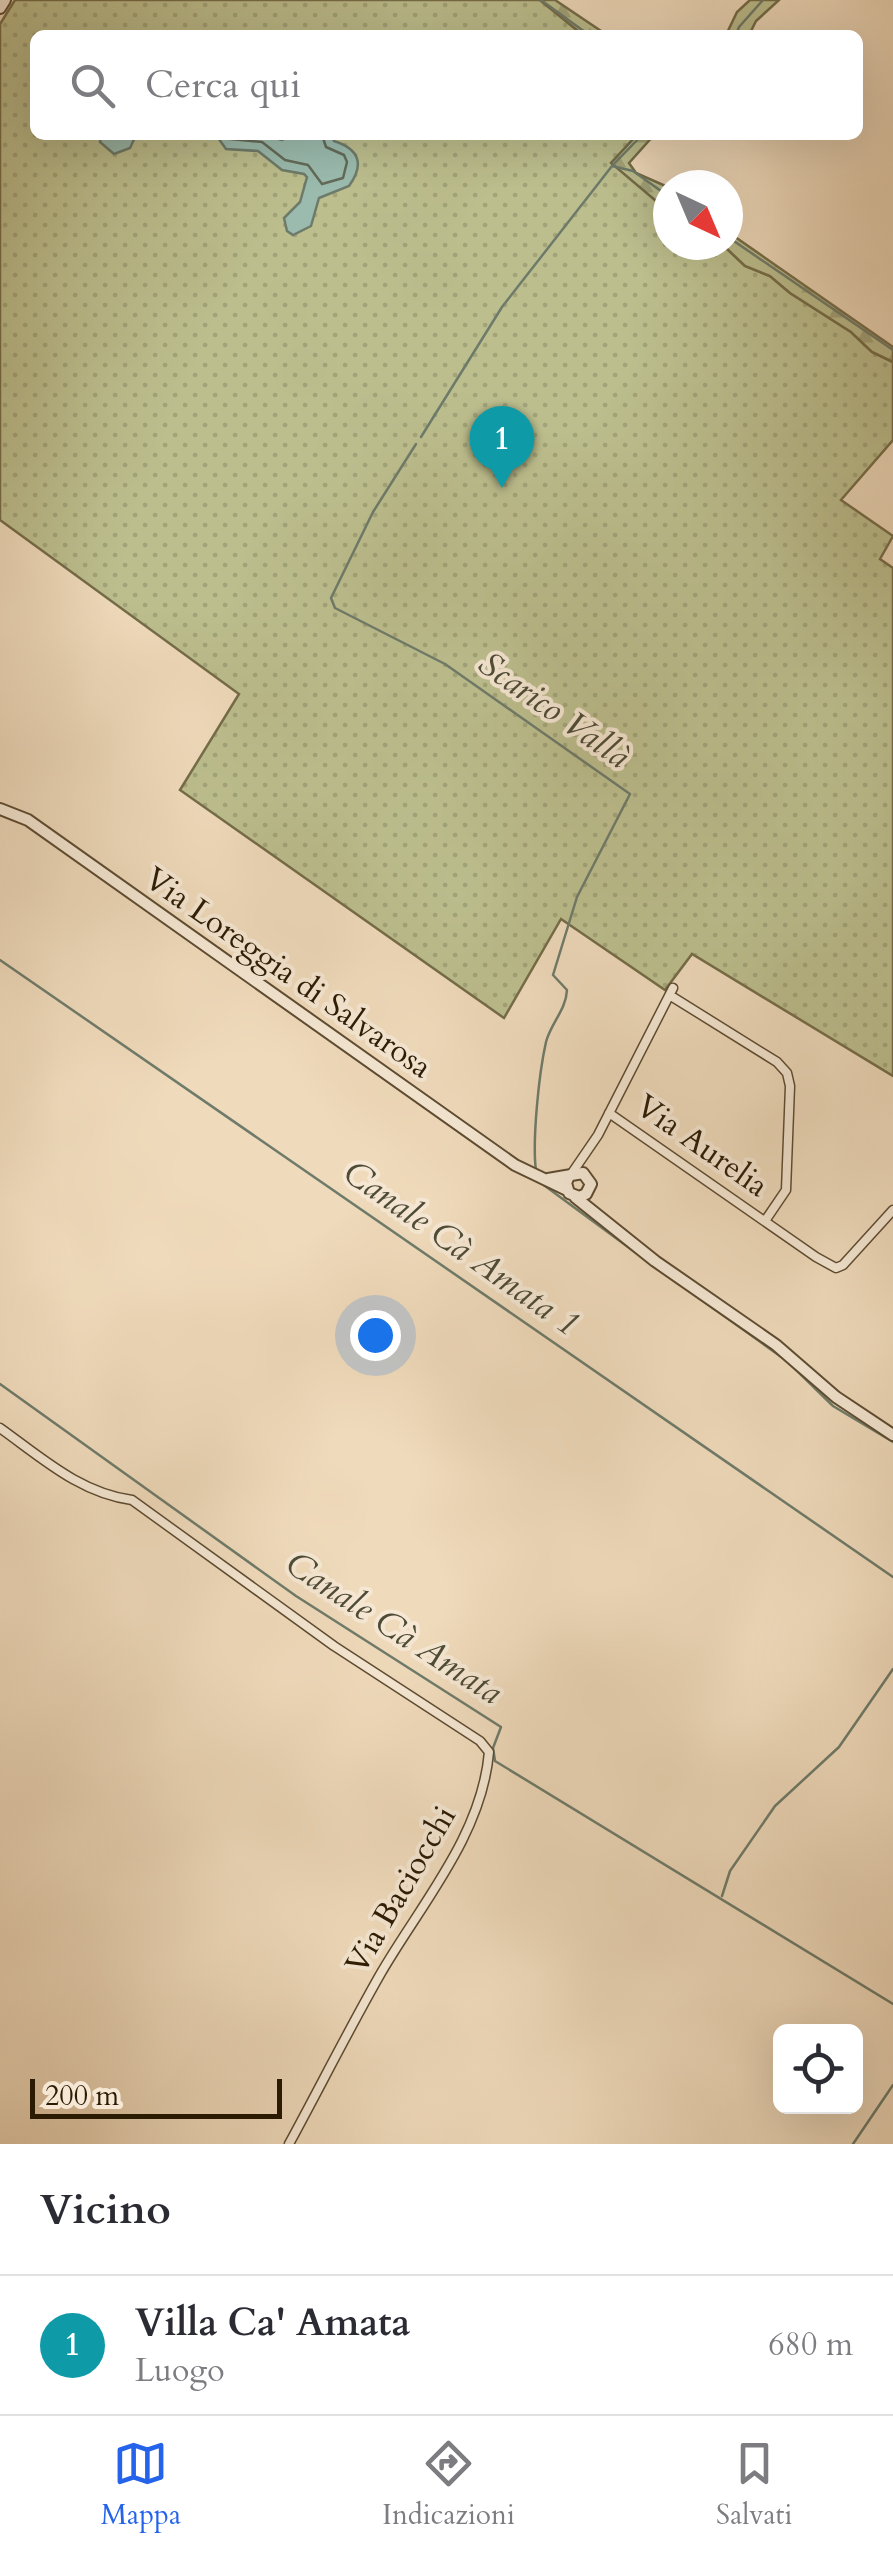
<!DOCTYPE html>
<html lang="it">
<head>
<meta charset="utf-8">
<style>
  :root { --surface:#fff; --page:#f2f2f3; --text:#2b2b33; --muted:#7c7c81; --line:#e1e1e2; --accent:#2563eb }
  body { margin:0; font-family:Cardo,serif; background:var(--page); color:var(--text) }
  .controls { position:absolute; right:30px; bottom:30px; display:grid; overflow:hidden; border-radius:15px; box-shadow:0 10px 40px #0002 }
  .controls button { width:90px; height:90px; display:grid; place-items:center; padding:0; border:0; border-bottom:2px solid var(--line); background:var(--surface); color:var(--text); font:50px sans-serif }
  .compass { position:absolute; left:653px; top:170px; width:90px; height:90px; border-radius:50%; background:var(--surface); box-shadow:0 10px 40px #0002; rotate:136deg }
  .scale { position:absolute; left:30px; bottom:25px; width:252px; box-sizing:border-box; padding-left:10px; border:5px solid #2c1b03; border-top:0; font-size:28px; line-height:35px; white-space:nowrap; color:#2c1b03; -webkit-text-stroke:8px #f5e7d3; paint-order:stroke }
  .you { position:absolute; left:375px; top:1335px; width:35px; height:35px; margin:-25px; border:8px solid #fff; border-radius:50%; background:#1a73e8; box-shadow:0 0 0 15px #1a73e833 }
  .badge { display:grid; place-items:center; width:65px; height:65px; border-radius:50%; background:var(--accent); color:#fff; font-size:32px; font-weight:700 }
  .pin { position:absolute; translate:-50% -82px; filter:drop-shadow(0 2px 5px #0008) }
  .pin::after { content:''; position:absolute; top:52px; width:35px; height:30px; background:inherit; clip-path:polygon(0 0,100% 0,50% 100%) }
  .list { margin:0; padding:0; list-style:none }
  h2 { display:flex; justify-content:space-between; align-items:center; height:130px; margin:0; padding:0 40px; font-size:42px }
  h2 small { font-size:32px; font-weight:400; color:var(--muted) }
  .list li { display:grid; grid-template-columns:65px 1fr auto; gap:30px; align-items:center; box-sizing:border-box; height:140px; padding:0 40px; border-top:2px solid var(--line) }
  .list b { display:block; font-size:38px; white-space:nowrap }
  .list p { margin:0; font-size:32px; white-space:nowrap; color:var(--muted) }
  .list em { font-size:32px; font-style:normal; color:var(--muted) }
  .icon { flex:none; width:55px; height:55px; fill:none; stroke:currentColor; stroke-width:2; stroke-linecap:round; stroke-linejoin:round }
  .map { position:relative; flex:none; width:893px; height:2144px; overflow:hidden }
  .search { position:absolute; background:var(--surface); box-shadow:0 10px 40px #0002; left:30px; right:30px; top:30px; height:110px; display:flex; align-items:center; gap:25px; box-sizing:border-box; padding:0 35px; border-radius:15px; color:var(--muted); font-size:38px }
  .sheet { height:270px; background:var(--surface) }
  nav { display:flex; justify-content:space-around; align-items:center; box-sizing:border-box; height:140px; border-top:2px solid var(--line); background:var(--surface); font-size:28px; color:var(--muted) }
  nav a { display:grid; justify-items:center; gap:5px }
  nav .on { color:var(--accent) }
  .map>svg:first-child { display:block }
</style>
</head>
<body>
<div class="map">
<svg width="893" height="2144" viewBox="0 0 893 2144">
  <defs>
    <pattern id="grass-dots" width="8" height="8" patternUnits="userSpaceOnUse" patternTransform="scale(2.5)"><rect width="8" height="8" fill="#bcbe8e"/><path d="M2 2h.1M6 6h.1" fill="none" stroke="#a2a379" stroke-width="1.8" stroke-linecap="round"/></pattern>
    <pattern id="forest-firs" width="22" height="20" patternUnits="userSpaceOnUse" patternTransform="scale(2.5)"><rect width="22" height="20" fill="#bcbe8e"/><path d="M5 1l3.5 6h-7zM16 11l3.5 6h-7z" fill="#a2a379"/></pattern>
  </defs>
  <rect width="100%" height="100%" fill="#efdabb"/>
  <filter id="stains"><feTurbulence type="fractalNoise" baseFrequency=".002" numOctaves="4"/><feColorMatrix values="0 0 0 0 .2 0 0 0 0 .09 0 0 0 0 .02 0 0 0 .5 -.17"/></filter>
  <radialGradient id="worn" r=".72"><stop offset=".6" stop-color="#630" stop-opacity="0"/><stop offset="1" stop-color="#630" stop-opacity=".3"/></radialGradient>
  <path fill="url(#grass-dots)" stroke="#746c48" stroke-width="2.5" d="M15,0H540L583,35H35V135H637L612,163L668,211V245H723L745,266L770,276L790,293L851,332L872,352L893,362V440L841,500L893,536L880,559L893,568V1076L692,954L665,990L561,919L504,1018L180,790L239,694L0,520V24Z"/>
  <path fill="url(#forest-firs)" stroke="#746c48" stroke-width="2.5" d="M540,0H555L607,35H583Z
    M750,0H779L756,21L749,35H726L737,12Z
    M637,135H654L629,163L636,173L668,187V211L611,163Z
    M728,232L893,347V362L872,352L851,332L790,293L770,276L745,266L723,245H728Z"/>
  <path fill="#9abbae" stroke="#6e7b6a" stroke-width="2.5" d="M101,135H136L130,148L114,154L100,142Z
    M216,135H262L282,140L291,135H331L334,141C359,149 365,164 349,186L319,198L311,226L293,235L287,231L284,218L300,202L307,177L304,174L282,170L258,151L226,149Z"/>
  <g fill="none" stroke-linecap="round" stroke-linejoin="round">
    <path stroke="#636b58" stroke-width="2.5" d="M226,135L230,139L262,142L285,160L308,165L322,184L343,178L347,162L344,155L326,147L322,135"/>
    <path stroke="#6e7b6a" stroke-width="2.5" d="M541,0L589,35
      M736,35L739,27L763,0
      M642,135L612,166L633,171L668,196
      M728,237L893,350
      M421,437L502,307L612,166
      M416,444L373,512L331,598L335,608L445,664L630,794L577,897L553,975L567,990C566,1010 551,1023 546,1042C539,1073 532,1140 536,1171
      M0,960L893,1577
      M541,1183L647,1261
      M678,1283L787,1361L833,1406L893,1442
      M0,1384L296,1596L501,1727L493,1748L495,1761L893,2004
      M722,1896L730,1871L775,1806L839,1747L893,1669
      M853,2144L893,2085"/>
    <g stroke="#5d4b31" stroke-width="11">
      <path id="minor" d="M671,996L777,1062L787,1073L790,1086L786,1190L765,1221
        M609,1113L816,1257L836,1268L843,1265L893,1210
        M572,1173L598,1135L673,988
        M0,1428C42,1458 80,1493 132,1500L334,1646L480,1741L489,1752C482,1835 421,1904 381,1973C349,2029 320,2087 289,2144"/>
    </g>
    <g stroke="#5d4b31" stroke-width="14">
      <path id="tertiary" d="M0,8L5,0
        M0,809L28,820L515,1165L567,1190
        M548,1179L583,1173L591,1184L586,1194L579,1197L569,1193L566,1183L569,1176
        M575,1197L655,1261L776,1345L836,1397L893,1435"/>
    </g>
    <use href="#minor" stroke="#f5e7d3" stroke-width="8"/>
    <use href="#tertiary" stroke="#f5e7d3" stroke-width="10"/>
  </g>
  <g text-anchor="middle" dominant-baseline="central" stroke-width="8" stroke-linejoin="round" paint-order="stroke">
    <g font-size="32" fill="#2c1b03" stroke="#f5e7d3">
      <text transform="translate(288 973) rotate(35)">Via Loreggia di Salvarosa</text>
      <text transform="translate(702 1146) rotate(35)">Via Aurelia</text>
      <text transform="translate(401 1890) rotate(-60)">Via Baciocchi</text>
    </g>
    <g font-size="35" font-style="italic" fill="#4d4b36" stroke="#f5e7d3">
      <text transform="translate(554 710) rotate(35)">Scarico Vallà</text>
      <text transform="translate(461 1248) rotate(35)">Canale Cà Amata 1</text>
      <text transform="translate(394 1628) rotate(33)">Canale Cà Amata</text>
    </g>
  </g>
  <rect width="100%" height="100%" filter="url(#stains)"/>
  <rect width="100%" height="100%" fill="url(#worn)"/>
</svg>
<div class="controls">
<button><svg class="icon" aria-label="locate" viewBox="0 0 24 24"><circle cx="12" cy="12" r="6"/><path d="M12 2v4M12 18v4M2 12h4M18 12h4"/></svg></button>
</div>
<svg class="compass" viewBox="-18 -18 36 36"><path d="M0-13l5 13h-10z" fill="#e53935"/><path d="M0 13l5-13h-10z" fill="#7c7c81"/></svg>
<div class="scale">200 m</div>
<div class="you"></div>
<div class="pin badge" style="left:502px;top:488px;background:#0f9aa8">1</div>
<div class="search"><svg class="icon" aria-label="search" viewBox="0 0 24 24"><circle cx="10" cy="10" r="6"/><path d="M15 15l6 6"/></svg>Cerca qui</div>
</div>
<section class="sheet">
<h2>Vicino<small></small></h2>
<ul class="list">
<li><span class="badge" style="background:#0f9aa8">1</span><div><b>Villa Ca' Amata</b><p>Luogo</p></div><em>680 m</em></li>
</ul>
</section>
<nav>
<a class="on"><svg class="icon" aria-label="map" viewBox="0 0 24 24"><path d="M3 6l6-2 6 2 6-2v14l-6 2-6-2-6 2zM9 4v14M15 6v14"/></svg>Mappa</a>
<a><svg class="icon" aria-label="directions" viewBox="0 0 24 24"><path d="M12 3l9 9-9 9-9-9zM9 14v-3h6M13 9l2 2-2 2"/></svg>Indicazioni</a>
<a><svg class="icon" aria-label="saved" viewBox="0 0 24 24"><path d="M7 4h10v16l-5-4-5 4z"/></svg>Salvati</a>
</nav>
</body>
</html>
